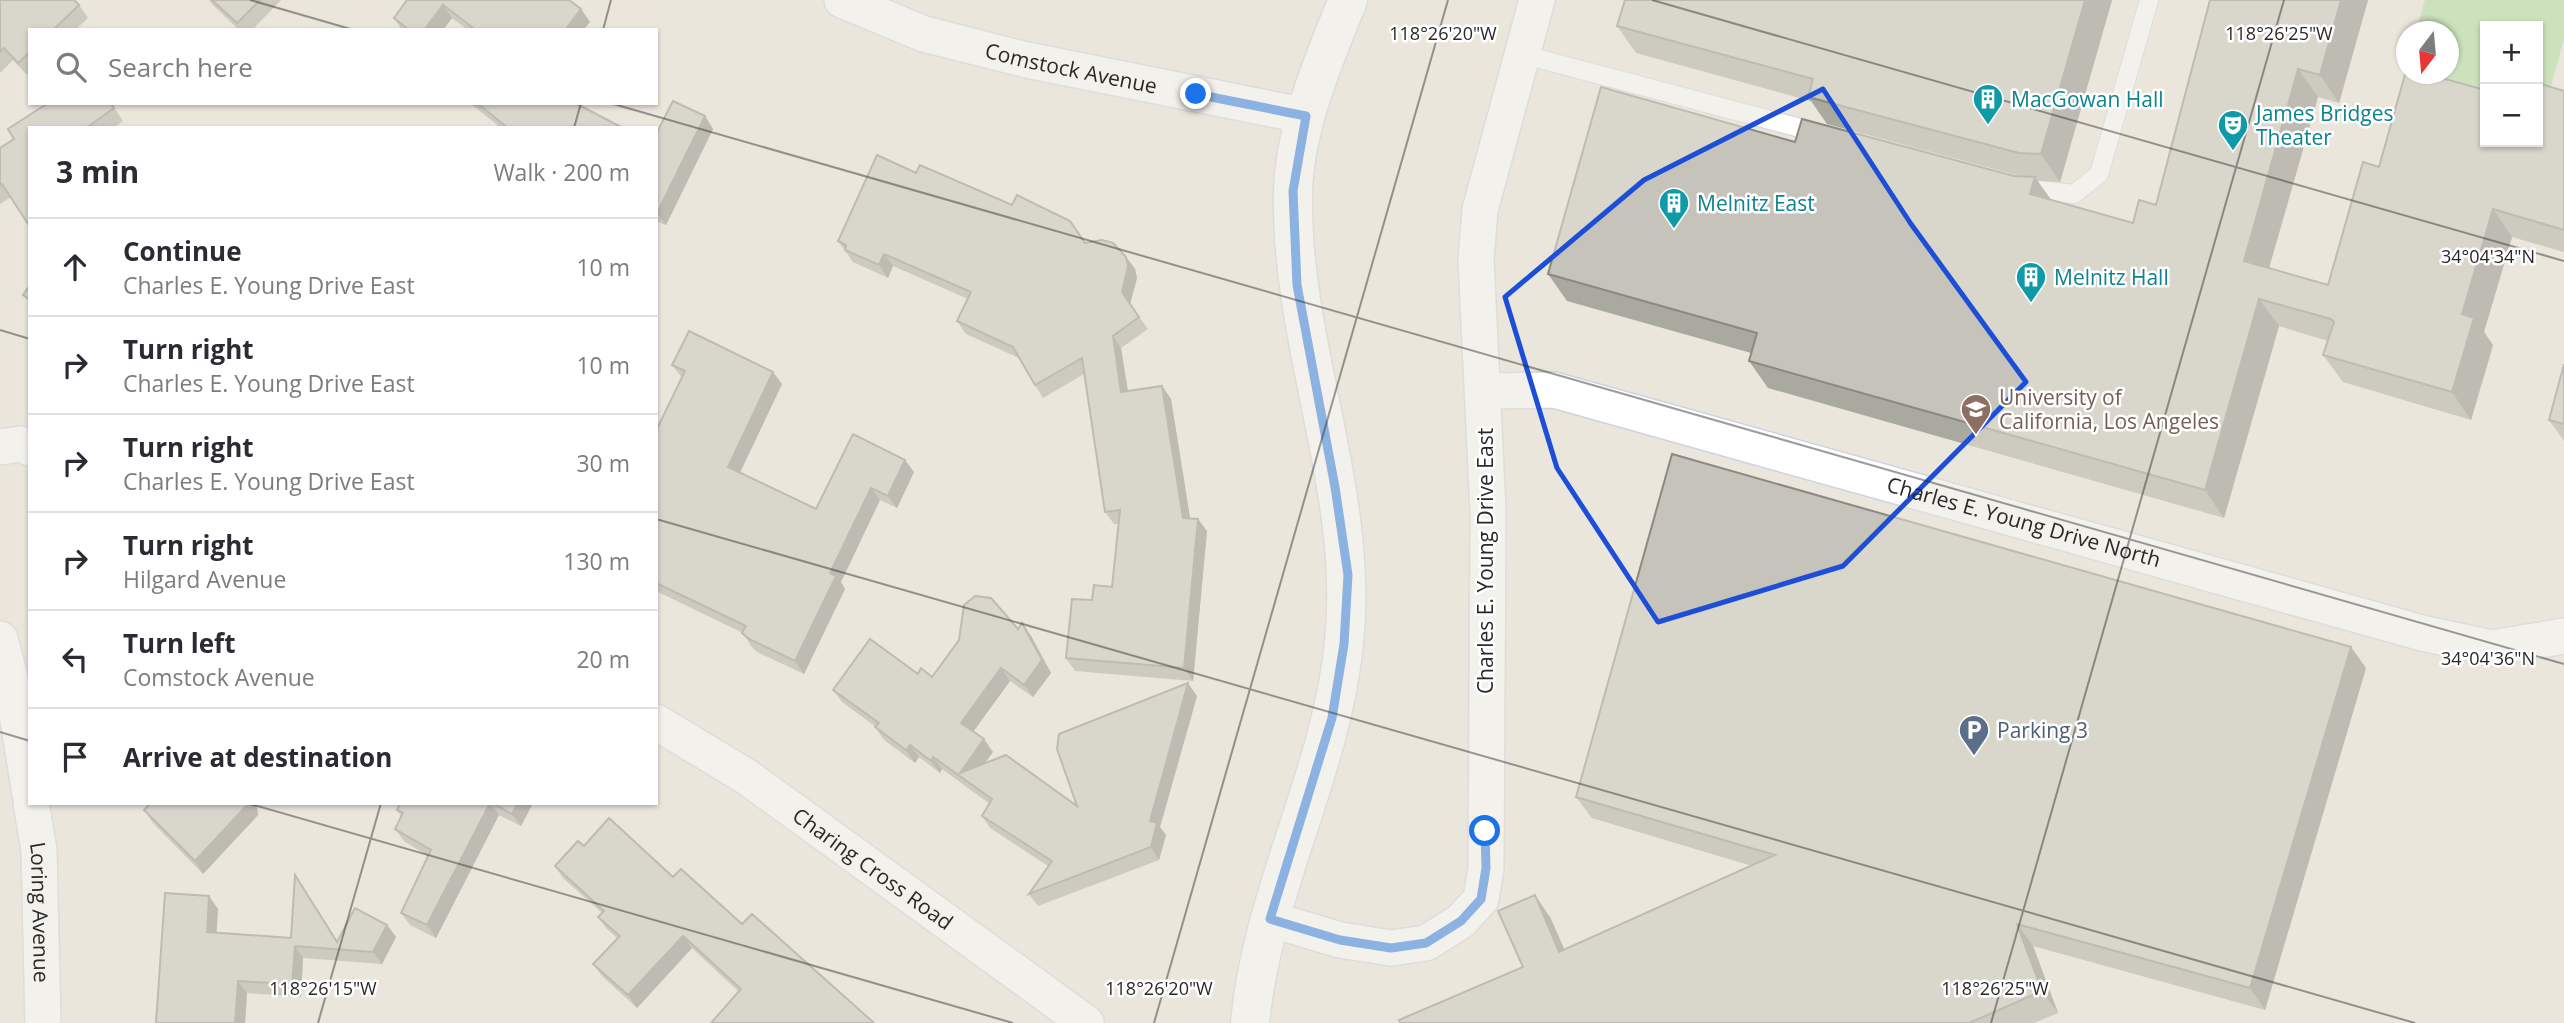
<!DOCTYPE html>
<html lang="en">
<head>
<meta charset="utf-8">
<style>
  :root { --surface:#fff; --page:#f7f7f7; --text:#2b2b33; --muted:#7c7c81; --line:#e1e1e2 }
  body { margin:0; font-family:"Open Sans",sans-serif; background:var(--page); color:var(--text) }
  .controls { position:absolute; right:21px; top:21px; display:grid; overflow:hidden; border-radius:0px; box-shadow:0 2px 5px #0004 }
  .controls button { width:63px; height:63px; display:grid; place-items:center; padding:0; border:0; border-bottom:2px solid var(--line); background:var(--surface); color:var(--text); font:35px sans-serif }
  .compass { position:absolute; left:2396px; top:21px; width:63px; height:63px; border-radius:50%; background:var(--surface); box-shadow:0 2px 5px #0004; rotate:196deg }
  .stop { position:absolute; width:21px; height:21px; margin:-16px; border:5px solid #1a73e8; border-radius:50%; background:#fff }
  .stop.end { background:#1a73e8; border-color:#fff; box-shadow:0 2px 7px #0008 }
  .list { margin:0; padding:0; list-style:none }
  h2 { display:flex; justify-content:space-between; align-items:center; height:91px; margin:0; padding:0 28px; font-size:30px }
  h2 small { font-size:23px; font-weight:400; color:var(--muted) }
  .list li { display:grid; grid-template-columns:46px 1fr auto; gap:21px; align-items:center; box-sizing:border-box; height:98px; padding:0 28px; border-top:2px solid var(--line) }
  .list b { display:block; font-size:26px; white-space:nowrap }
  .list p { margin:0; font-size:23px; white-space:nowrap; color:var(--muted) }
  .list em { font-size:23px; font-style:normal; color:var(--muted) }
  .icon { flex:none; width:38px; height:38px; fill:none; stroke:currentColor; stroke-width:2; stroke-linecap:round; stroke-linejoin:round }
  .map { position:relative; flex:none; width:2564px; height:1023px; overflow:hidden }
  .search { position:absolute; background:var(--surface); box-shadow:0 2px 5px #0004; left:28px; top:28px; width:630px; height:77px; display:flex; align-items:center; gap:18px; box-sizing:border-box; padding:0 24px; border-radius:0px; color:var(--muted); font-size:26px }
  .panel { position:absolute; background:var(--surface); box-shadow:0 2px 5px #0004; left:28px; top:126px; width:630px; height:679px; border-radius:0px }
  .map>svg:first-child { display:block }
</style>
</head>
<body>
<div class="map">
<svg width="2564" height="1023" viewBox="0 0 2564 1023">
  <rect width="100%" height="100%" fill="#eae6db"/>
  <path fill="#a6de9a" d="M2425,0H2564V39L2545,107L2538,106V26H2485V91L2420,74H2448V32H2416Z"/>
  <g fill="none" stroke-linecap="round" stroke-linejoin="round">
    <g stroke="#d0d1e1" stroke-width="20">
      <path id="service" d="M1521,54L1823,134
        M2022,188L2074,194L2099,174L2149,0"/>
    </g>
    <g stroke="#d0d1e1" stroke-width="38">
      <g id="minor">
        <path id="s1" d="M842,0L924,34L1027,60L1306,116"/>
        <path id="s2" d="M1484,391L1554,390L2422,633L2492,648L2564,636"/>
        <path d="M0,447L21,444L30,448"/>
        <path d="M0,639L13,689L30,794"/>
        <path id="s3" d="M656,722L747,777L1086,1023"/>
        <path id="s4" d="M31,803L39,850L43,1023"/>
        <path d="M1270,919L1340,940L1391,948L1426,943L1461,921L1481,899L1486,868L1488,511L1476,259L1480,210L1537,0"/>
      </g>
    </g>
    <g stroke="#d0d1e1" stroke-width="41">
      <path id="tertiary" d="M1250,1023C1262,892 1331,774 1344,643C1360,492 1290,345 1293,193C1294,129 1324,59 1348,0"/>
    </g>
    <use href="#service" stroke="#fff" stroke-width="18"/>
    <use href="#minor" stroke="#fff" stroke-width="35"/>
    <use href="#tertiary" stroke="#fff" stroke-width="38"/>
  </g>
  <path fill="#aaa9a0" d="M0,0L79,5L88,18L75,30H30V73L27,75L13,60L0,73Z
    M209,0H281L252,30H239L213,5Z
    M407,0L581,9L590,22L583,30H468L452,18L443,30H402L394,18Z
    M2112,0L2060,182L2037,181L2051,200L2133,223L2156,205L2210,0H2368L2339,103L2318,97L2269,268L2328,285L2379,167L2485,142L2564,91V252L2512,237L2484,332L2493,345L2471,420L2343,382L2323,355L2328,341L2279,326L2224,518L1768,388L1749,361L1751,353L1567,301L1548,274L1795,142L2020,176L1827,124L1811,101L1636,53L1617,26Z
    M48,103H111L123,121L113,128H30V227L11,197L0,204V148L14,139L8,129Z
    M470,103H575L623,128H501Z
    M705,116L713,129L666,225L656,221V134Z
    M916,173L1085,243L1126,257L1135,269L1137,278L1130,304L1148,329L1121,348L1128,391L1162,386L1171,399L1190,518L1207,531L1193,681L1075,671L1066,658L1092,600L1112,587L1119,524H1114L1105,512L1084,374L1043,398L1035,385L1019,358L966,334L957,321L968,299L893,266L888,278L853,262L838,241Z
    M2564,364V441L2549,420Z
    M672,365L782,384L740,472L816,509L914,472L897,508L880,500L841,582L845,589L804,674L757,652L751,646L743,633L656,591V431L682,378Z
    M1018,629L1031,636L1051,673L1033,697L1010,681L973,732L993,752L985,763L1077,806L1197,696L1160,827L1166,835L1159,860L1038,906L1029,894L1048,866L990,828L982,816L990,804L942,769L940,773L919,757L915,763L884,740L875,727H876L842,702L833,690L918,674L932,677Z
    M2366,668L2265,1010L2033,946L2058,1013L2034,1023H1400L1523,967L1550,917L1564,949L1752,866L1592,818L1576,797Z
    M151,803H256L258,815L203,874L153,823L144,810Z
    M400,803H533L521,826L499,815L436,938L410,925L401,913L428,856L404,841L395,829L401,816L397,810Z
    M584,846L673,877L742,924L874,1023L738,991L692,948L637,1008L602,976L593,964L617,938L607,929L598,917L602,913L563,878L555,866Z
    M295,875L338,942L387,925L396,937L382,964L303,958L301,997L247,993L245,1023H156L218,909L216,932L291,938Z"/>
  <path fill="#8b8982" d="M2085,0H2112L2060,182L2041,154Z
    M2341,0H2368L2339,103L2320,75Z
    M443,5L452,18L443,30H424Z
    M581,9L590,22L583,30H565Z
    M2298,69L2318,97L2263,289L2244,261Z
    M705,116L713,129L666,225L657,213Z
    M2035,177L2054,204L2030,194Z
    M2493,209L2512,237L2484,332L2493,345L2471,420L2452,392L2462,314Z
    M884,254L893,266L888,278L879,265Z
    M1126,257L1135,269L1137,278L1130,304L1122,292Z
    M2259,299L2279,326L2224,518L2205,490Z
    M1113,336L1121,348L1130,405L1121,392Z
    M773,372L782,384L737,479L728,467Z
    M1162,386L1171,399L1192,530L1183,518Z
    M905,460L914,472L897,508L888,496Z
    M871,488L880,500L841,582L845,589L804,674L795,661L830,573Z
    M1198,519L1207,531L1193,681L1184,668Z
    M1022,623L1031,636L1051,673L1033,697L1024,685Z
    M2351,647L2366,668L2265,1010L2250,988Z
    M1001,668L1010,681L970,736L961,723Z
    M1188,683L1197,696L1160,827L1166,835L1159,860L1151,847L1150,821Z
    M984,739L993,752L970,783L960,773Z
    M910,745L919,757L915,763L906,750Z
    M933,757L942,769L940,773L931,761Z
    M249,803H256L258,815L203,874L195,861Z
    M490,803L499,815L436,938L427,925Z
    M518,803H533L521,826L512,814Z
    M1535,895L1550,917L1575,973L1559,952Z
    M209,896L218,909L216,944L207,932Z
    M2017,924L2033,946L2058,1013L2042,991Z
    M387,925L396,937L382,964L373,952Z
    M683,936L692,948L637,1008L628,995Z
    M295,946L303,958L301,997L292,984Z
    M238,981L247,993L245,1023H235Z"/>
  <path fill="#c6c4ba" stroke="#8b8982" stroke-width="2" d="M0,0H74L79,5L53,30H30V52L18,63L4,48L0,52Z
    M212,0H260L237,23Z
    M407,0H569L581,9L565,30H476L443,5L424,30H409L394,18Z
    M1625,0H2085L2041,154L2019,153L1808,97L1813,79L1617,26Z
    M2210,0H2341L2320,75L2298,69L2244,261L2328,285L2363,162L2379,167L2406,71V74H2427L2485,90V142H2538V83L2564,91V230L2493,209L2462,314L2474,318L2452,392L2323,355L2334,322L2331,319L2259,299L2205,490L1749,361L1757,333L1548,274L1601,87L1795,142L1802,119L2014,176L2035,177L2030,194L2133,223L2139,200L2156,205Z
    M673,101L705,116L657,213L656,134Z
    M48,103H111L114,108L86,128H30V227L2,184L0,185V148L14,139L8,129Z
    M477,103H575L623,128H508Z
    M877,155L916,173L920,165L1012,205L1017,195L1070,221L1085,243L1102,240L1113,243L1126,257L1128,266L1122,292L1139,317L1113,336L1121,392L1162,386L1183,518L1198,519L1184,668L1066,658L1072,599L1092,600L1094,585L1112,587L1120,510L1105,512L1082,358L1035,385L1013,347L957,321L971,292L884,254L879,265L845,250L846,245L838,241Z
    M30,285V300L23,295Z
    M689,331L773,372L728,467L816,509L853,434L905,460L888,496L871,488L830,573L836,576L795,661L749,639L742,633L746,626L656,583V431L685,371L672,365Z
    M2564,364V424L2549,420Z
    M1672,454L2351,647L2250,988L2017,924L2042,991L1969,1023H1400L1399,1020L1523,967L1498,911L1535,895L1559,952L1775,855L1576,797Z
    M975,596L991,598L1018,629L1022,623L1042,660L1024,685L1001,668L961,723L984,739L960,773L1006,755L1077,806L1057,749L1059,734L1188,683L1150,821L1157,823L1151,847L1029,894L1052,861L982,816L992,799L933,757L931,761L910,745L906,750L875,727L879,723L833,690L870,639L918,674L921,668L932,677L959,640L964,605Z
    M151,803H249L195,861L144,810Z
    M400,803H490L427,925L401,913L431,850L395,829L403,813L397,810Z
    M492,803H518L512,814Z
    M609,818L673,877L681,869L742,924L752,914L874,1023H711L741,989L683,936L628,995L593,964L620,936L598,917L604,911L555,866L578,841L584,846Z
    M295,875L337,942L355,908L387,925L373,952L295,946L292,984L238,981L235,1023H156L165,893L209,896L207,932L291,938Z"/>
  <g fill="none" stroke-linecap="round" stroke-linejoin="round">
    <path stroke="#1a73e8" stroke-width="9" d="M1196,94L1306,116L1293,191L1297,285L1335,487L1348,575L1344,644L1332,718L1270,919L1340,940L1391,948L1426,943L1461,921L1481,899L1486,868L1485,831"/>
  </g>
  <path d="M0 0H2564V1023H0ZM1823,89L1911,224L2026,382L1843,566L1658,622L1557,468L1505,297L1644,180Z" fill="#eae6db" fill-opacity=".55" fill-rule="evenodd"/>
  <path fill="none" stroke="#1d4ed8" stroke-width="5" stroke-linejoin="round" d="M1823,89L1911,224L2026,382L1843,566L1658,622L1557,468L1505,297L1644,180Z"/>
  <path fill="none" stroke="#292929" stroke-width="2" stroke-opacity="0.45" d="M250,0L354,30M1652,0L2564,261M603,30L611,0M610,103L2564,664M574,128L581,103M0,330L30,339M656,519L2415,1023M0,732L30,741M247,803L1013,1023M318,1023L381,803M1154,1023L1448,0M1991,1023L2284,0"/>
  <defs>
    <g id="building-pin" transform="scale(1.575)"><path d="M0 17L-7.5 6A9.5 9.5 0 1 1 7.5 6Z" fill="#0f9aa8" stroke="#fff"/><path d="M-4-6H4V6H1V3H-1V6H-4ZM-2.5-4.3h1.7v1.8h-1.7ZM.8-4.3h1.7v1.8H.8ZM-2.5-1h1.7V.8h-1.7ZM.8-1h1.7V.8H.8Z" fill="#fff"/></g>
    <g id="theatre-pin" transform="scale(1.575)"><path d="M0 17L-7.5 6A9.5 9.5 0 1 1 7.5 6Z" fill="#0f9aa8" stroke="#fff"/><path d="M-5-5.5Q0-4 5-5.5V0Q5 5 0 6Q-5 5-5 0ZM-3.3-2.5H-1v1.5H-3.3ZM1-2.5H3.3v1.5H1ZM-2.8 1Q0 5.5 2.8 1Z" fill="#fff"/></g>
    <g id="university-pin" transform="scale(1.575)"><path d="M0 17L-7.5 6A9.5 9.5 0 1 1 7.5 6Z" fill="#8d6e63" stroke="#fff"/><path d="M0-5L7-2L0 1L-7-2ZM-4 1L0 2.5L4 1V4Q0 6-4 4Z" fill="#fff"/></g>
    <g id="parking-pin" transform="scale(1.575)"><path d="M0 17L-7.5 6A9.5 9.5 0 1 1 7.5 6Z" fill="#5c6f8a" stroke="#fff"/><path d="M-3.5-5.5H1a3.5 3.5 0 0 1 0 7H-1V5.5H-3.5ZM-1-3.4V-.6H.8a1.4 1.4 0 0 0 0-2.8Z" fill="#fff"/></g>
  </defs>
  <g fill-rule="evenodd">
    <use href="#building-pin" x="1988" y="99"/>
    <use href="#theatre-pin" x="2233" y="125"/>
    <use href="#building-pin" x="1674" y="203"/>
    <use href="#building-pin" x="2031" y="277"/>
    <use href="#university-pin" x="1976" y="409"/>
    <use href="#parking-pin" x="1974" y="730"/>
  </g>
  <g text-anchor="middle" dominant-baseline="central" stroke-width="5" stroke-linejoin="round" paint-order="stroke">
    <g font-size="21" fill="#292929" stroke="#fff">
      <text stroke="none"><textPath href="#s1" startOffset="240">Comstock Avenue</textPath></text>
      <text stroke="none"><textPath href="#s2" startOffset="558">Charles E. Young Drive North</textPath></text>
      <text transform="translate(1485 561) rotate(-90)">Charles E. Young Drive East</text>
      <text stroke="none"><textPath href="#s3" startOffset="262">Charing Cross Road</textPath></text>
      <text stroke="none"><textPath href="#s4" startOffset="110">Loring Avenue</textPath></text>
    </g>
    <g font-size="21" fill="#0d838f" stroke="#fff" text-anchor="start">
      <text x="2011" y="99">MacGowan Hall</text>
      <text x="2256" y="113">James Bridges<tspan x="2256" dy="24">Theater</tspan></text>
      <text x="1697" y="203">Melnitz East</text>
      <text x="2054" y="277">Melnitz Hall</text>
    </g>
    <g font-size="21" fill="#785e54" stroke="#fff" text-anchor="start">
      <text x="1999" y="397">University of<tspan x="1999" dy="24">California, Los Angeles</tspan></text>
    </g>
    <g font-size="21" fill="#4e5e75" stroke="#fff" text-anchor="start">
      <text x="1997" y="730">Parking 3</text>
    </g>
  </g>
  <g font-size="18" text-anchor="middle" fill="#292929" stroke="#fff" stroke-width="5" stroke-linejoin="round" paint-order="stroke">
    <text x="1443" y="40">118°26'20"W</text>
    <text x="2279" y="40">118°26'25"W</text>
    <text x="2488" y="263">34°04'34"N</text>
    <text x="2488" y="665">34°04'36"N</text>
    <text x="323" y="995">118°26'15"W</text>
    <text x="1159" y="995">118°26'20"W</text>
    <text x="1995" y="995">118°26'25"W</text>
  </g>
</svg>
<div class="controls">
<button>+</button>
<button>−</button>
</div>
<svg class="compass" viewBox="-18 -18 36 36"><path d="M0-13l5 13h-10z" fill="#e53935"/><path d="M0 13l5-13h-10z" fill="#7c7c81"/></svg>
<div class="stop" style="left:1485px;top:831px"></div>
<div class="stop end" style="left:1196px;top:94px"></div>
<div class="search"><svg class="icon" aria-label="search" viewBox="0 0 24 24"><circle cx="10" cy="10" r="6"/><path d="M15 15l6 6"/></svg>Search here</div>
<section class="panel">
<h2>3 min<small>Walk · 200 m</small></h2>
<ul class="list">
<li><svg class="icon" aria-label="ahead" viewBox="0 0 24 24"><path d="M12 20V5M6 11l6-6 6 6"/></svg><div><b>Continue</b><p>Charles E. Young Drive East</p></div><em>10 m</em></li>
<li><svg class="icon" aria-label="right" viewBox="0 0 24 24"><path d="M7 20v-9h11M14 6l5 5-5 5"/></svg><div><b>Turn right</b><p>Charles E. Young Drive East</p></div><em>10 m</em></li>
<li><svg class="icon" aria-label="right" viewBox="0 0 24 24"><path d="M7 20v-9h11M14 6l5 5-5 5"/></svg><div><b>Turn right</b><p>Charles E. Young Drive East</p></div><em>30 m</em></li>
<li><svg class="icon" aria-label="right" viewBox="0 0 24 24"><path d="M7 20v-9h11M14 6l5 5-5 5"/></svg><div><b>Turn right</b><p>Hilgard Avenue</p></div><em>130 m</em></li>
<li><svg class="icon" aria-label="left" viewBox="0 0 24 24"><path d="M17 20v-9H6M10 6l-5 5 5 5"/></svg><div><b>Turn left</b><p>Comstock Avenue</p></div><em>20 m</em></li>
<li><svg class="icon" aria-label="arrive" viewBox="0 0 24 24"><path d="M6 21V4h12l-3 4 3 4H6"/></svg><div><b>Arrive at destination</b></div></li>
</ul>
</section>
</div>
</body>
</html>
